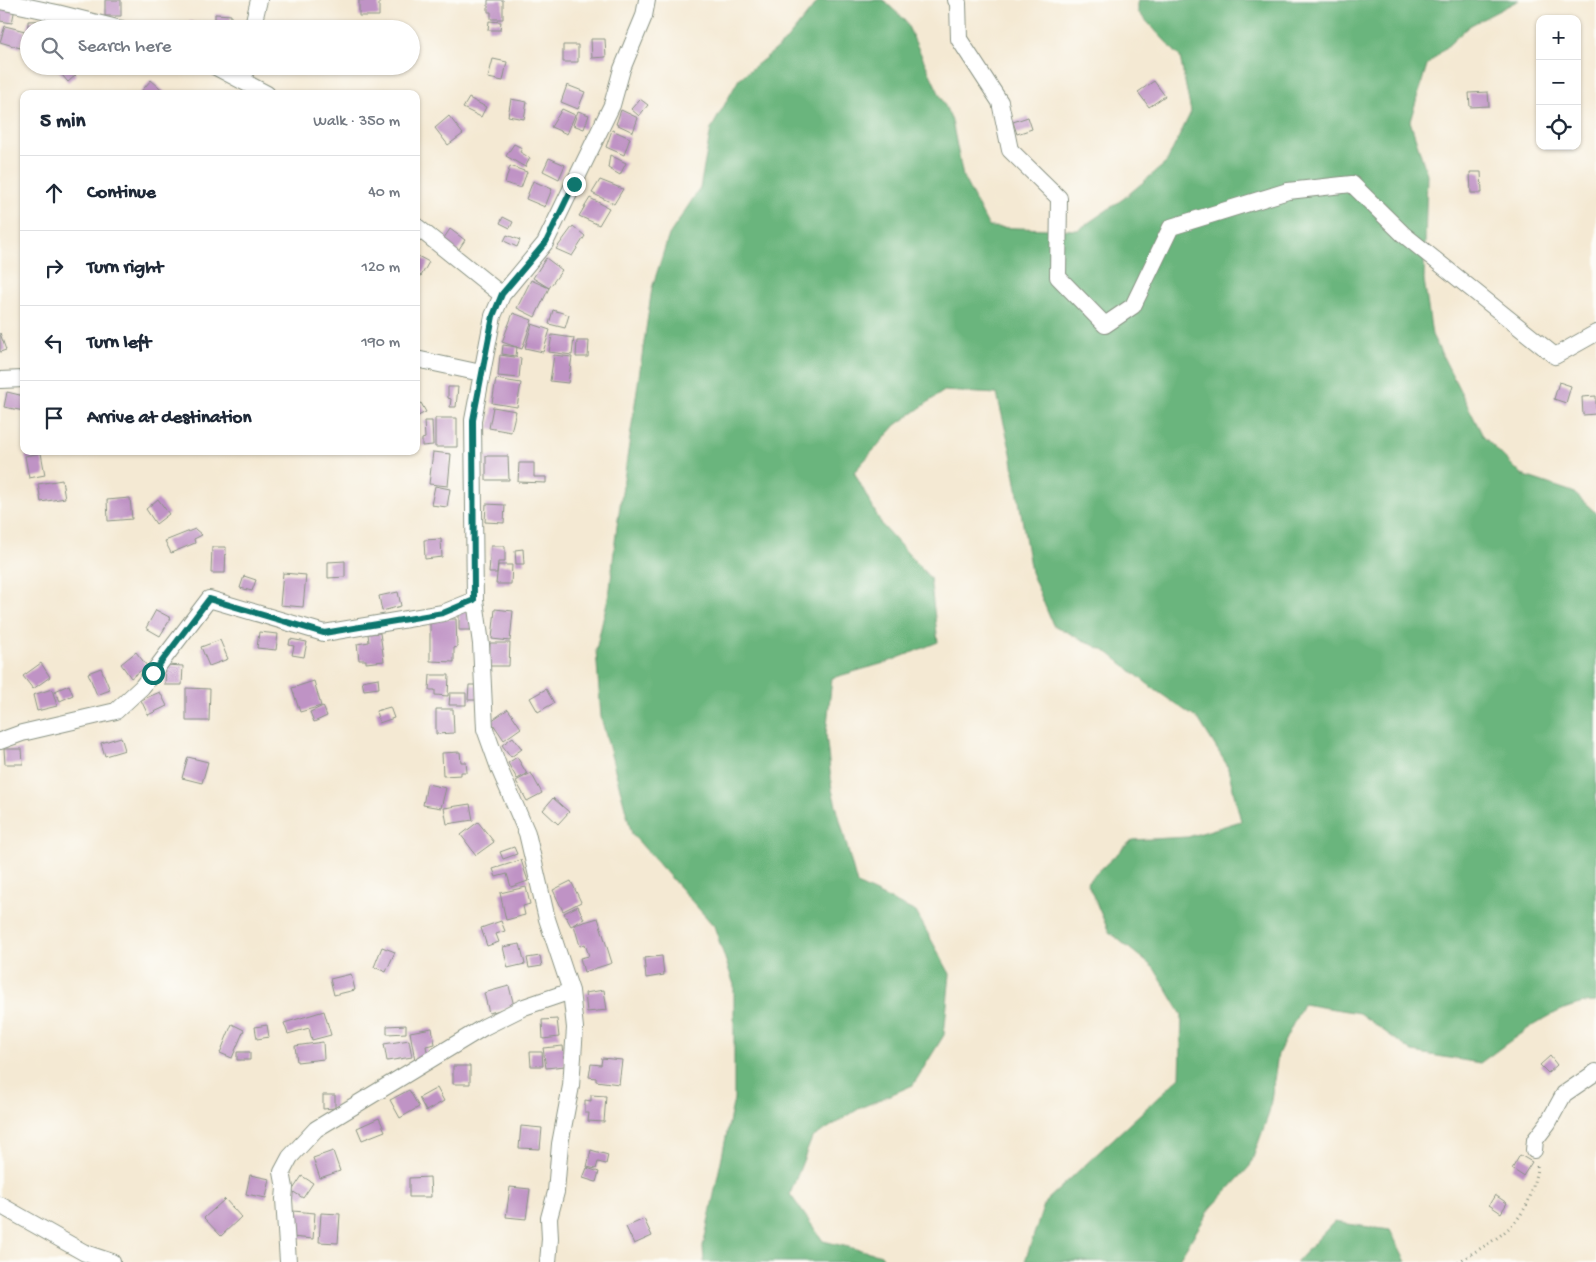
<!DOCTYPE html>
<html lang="en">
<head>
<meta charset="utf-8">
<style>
  :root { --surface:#fff; --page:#f6f6f7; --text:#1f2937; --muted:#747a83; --line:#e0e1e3 }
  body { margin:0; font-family:"Gochi Hand",sans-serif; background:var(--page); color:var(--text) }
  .controls { position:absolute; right:15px; top:15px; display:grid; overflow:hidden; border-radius:10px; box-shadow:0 1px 4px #0004 }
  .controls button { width:45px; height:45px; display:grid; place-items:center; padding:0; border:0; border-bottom:1px solid var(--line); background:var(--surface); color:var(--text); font:25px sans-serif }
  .stop { position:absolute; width:15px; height:15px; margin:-11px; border:4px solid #0f766e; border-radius:50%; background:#fff }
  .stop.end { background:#0f766e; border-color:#fff; box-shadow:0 1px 5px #0008 }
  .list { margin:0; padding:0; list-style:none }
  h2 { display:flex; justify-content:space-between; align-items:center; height:65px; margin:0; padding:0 20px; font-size:21px }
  h2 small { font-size:16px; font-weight:400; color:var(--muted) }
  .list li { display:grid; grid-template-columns:32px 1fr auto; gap:15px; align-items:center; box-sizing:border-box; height:75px; padding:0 20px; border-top:1px solid var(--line) }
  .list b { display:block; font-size:19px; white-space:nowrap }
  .list em { font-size:16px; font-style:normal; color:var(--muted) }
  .icon { flex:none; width:28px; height:28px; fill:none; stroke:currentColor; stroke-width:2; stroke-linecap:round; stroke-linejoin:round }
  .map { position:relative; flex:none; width:1596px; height:1262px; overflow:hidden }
  .search { position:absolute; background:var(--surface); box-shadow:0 1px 4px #0004; left:20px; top:20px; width:400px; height:55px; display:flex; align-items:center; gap:12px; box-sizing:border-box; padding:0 18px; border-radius:28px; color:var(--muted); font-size:19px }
  .panel { position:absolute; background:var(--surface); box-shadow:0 1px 4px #0004; left:20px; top:90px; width:400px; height:365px; border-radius:10px }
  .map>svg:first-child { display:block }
</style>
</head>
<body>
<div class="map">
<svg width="1596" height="1262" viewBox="0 0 1596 1262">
  <rect width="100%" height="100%" fill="#fdfcf7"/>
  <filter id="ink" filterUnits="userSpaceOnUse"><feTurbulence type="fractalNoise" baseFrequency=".02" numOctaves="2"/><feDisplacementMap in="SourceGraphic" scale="10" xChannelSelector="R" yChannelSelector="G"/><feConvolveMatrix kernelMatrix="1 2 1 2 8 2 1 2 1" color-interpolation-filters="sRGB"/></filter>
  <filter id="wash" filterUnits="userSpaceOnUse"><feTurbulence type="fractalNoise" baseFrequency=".0096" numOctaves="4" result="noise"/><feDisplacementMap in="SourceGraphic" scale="20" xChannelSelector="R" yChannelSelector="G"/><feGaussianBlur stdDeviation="1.12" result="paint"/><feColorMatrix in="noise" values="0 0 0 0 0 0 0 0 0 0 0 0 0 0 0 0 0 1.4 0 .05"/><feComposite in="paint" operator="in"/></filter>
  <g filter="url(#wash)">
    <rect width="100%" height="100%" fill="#f4e9d3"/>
    <path fill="#6bb57d" stroke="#457958" d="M819,0H883L905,20L952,121L963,177L989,227L1078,230L1123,199L1166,163L1191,112L1180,57L1138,12V0H1519L1469,26L1427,65L1410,121L1427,174L1424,280L1432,335L1483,436L1522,475L1573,492L1596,513V1002C1557,1002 1511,1041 1480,1063L1413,1052L1359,1013L1303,1004L1278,1054L1269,1113L1250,1166L1211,1208L1177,1262L1025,1261L1045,1202L1180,1077L1182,1015L1154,968L1109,932L1087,882L1132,840L1188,837L1241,821L1227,765L1199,720L1154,689L1109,653L1053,625L1031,572L1011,453L997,394L944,391L896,425L854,472L882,525L930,578L938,642L888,662L832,678L826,734L832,790L857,884L916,912L950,974L944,1035L913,1085L860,1108L812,1138L790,1194L823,1241L882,1255L884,1262H704L703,1247L734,1099V985L714,926L632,834L601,717L596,650L610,589L616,533L652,288L669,235L700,188L711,129L739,79L784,43Z
      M1334,1222L1390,1230L1406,1262H1296Z"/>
    <g id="blocks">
      <path fill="#bf93c5" d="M105,0H121V16H105Z
        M359,0H379V16H359Z
        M488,0H503V19H491V12H488Z
        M0,5L15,8L12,23L0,21Z
        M215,14L231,15L230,29H215Z
        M53,20V29H28V21Z
        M190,21L212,29H187Z
        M489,21L501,22L500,30H488Z
        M5,26L25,31L20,48L0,42Z
        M591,39H605L606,57L592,58Z
        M563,45H578V62H563Z
        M493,59L507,62L503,81L488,78Z
        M58,66H69L76,75L68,82L56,68Z
        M151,80L167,94H139Z
        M1154,81L1165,96L1149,107L1138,92Z
        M567,85L585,92L578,109L561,102Z
        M1488,92L1489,106L1470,107L1469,93Z
        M469,98L486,107L481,117L463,108Z
        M511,99L527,102L524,119L508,116Z
        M640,99L648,105L639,116L631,109Z
        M562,109L575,115L567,134L551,127Z
        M621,110L638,118L633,132L616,124Z
        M578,111L589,115L584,129L573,125Z
        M449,116L463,134L448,145L435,128Z
        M1028,117L1032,129L1017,134L1013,122Z
        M612,130L630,138L624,155L606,147Z
        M514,144L522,148L520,152L530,158L525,167L506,156Z
        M610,155L626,163L620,175L608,168Z
        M549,158L565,165L559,179L543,171Z
        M510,166L527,172L521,188L505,183Z
        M1470,172H1481L1482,193H1471Z
        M600,180L623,189L614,204L592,193Z
        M533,181L552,189L545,207L526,199Z
        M590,198L609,208L599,225L579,216Z
        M503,217L513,222L510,228L500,223Z
        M573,226L585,236L572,256L556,249Z
        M450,229L465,240L457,252L442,241Z
        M507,235L520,240L517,247L504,241Z
        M416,255L429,262L421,276L416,274Z
        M546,258L562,270L549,288L533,278Z
        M531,280L549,288L535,317L517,308Z
        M553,310L569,315L565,328L549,324Z
        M513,313L532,320L522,349L502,342Z
        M532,324L550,330L543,352L525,348Z
        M0,333L6,350L0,352Z
        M552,335L574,338L572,355L549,352Z
        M577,341H589L588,357H576Z
        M503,345L517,347L516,356L502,354Z
        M500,355L521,358L519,378L498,376Z
        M554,355L572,357L568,383L550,381Z
        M496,379L521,383L517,407L492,403Z
        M1559,382L1571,386L1566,403L1554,399Z
        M448,387H458L456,407H450L451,399L448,398Z
        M7,392L24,396V411L4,407Z
        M1596,396V414L1583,415L1582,397Z
        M421,403L426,412L416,417V405Z
        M493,407L516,411L511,432L489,428Z
        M435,418H457V447H435Z
        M424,421H432L433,445L422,446V439L425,438Z
        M433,452L451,454L448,486L429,484Z
        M41,453L45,475L29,478L25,456Z
        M486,456H508L509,480H486Z
        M519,463H534V477H546V483L518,482Z
        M62,480L65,498L41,502L38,484Z
        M435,486L450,489L447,507L431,505Z
        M130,498L132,519L108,521L107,500Z
        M158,499L169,514L156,524L146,509Z
        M486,504L505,505L504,523L485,522Z
        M195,529L202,535L194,539L195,543L171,553L165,541Z
        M441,539L442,557L425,559L424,540Z
        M491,546H505V562H498L497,573H489Z
        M212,547H226L225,573H211Z
        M523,549L524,564H516L515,550Z
        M345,561V577L328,578V562Z
        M498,565H512L511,584H496Z
        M283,573L306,575L303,607L280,605Z
        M244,576L256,580L252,591L240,588Z
        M398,592L401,606L382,611L379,596Z
        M495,609L513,611L510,641L492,639Z
        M156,610L171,618L160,636L146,628Z
        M459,611H472V630H459Z
        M430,619H456L457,647L454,648V662L430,661Z
        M259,632L278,634L276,650L257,648Z
        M380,633L384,661L366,663V660H359L357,644L369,642L368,634Z
        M290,639L307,642L304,657L292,655L294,646L289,645Z
        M220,640L228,659L209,666L201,647Z
        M490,643H510L509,666H489Z
        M136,652L147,666L131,678L121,664Z
        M41,663L50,677L33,689L23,676Z
        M166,665L183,666L182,685H165Z
        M101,668L110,690L97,695L88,673Z
        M430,675H449L448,696L435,695V690H429Z
        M378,678L379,688L364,690L362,681Z
        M314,681L321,706L300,712L292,688Z
        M69,685L73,695L60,701L55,691Z
        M469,685H478V700H468Z
        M186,688L210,689L209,721H186Z
        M52,689L57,706L37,711L33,695Z
        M546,689L554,703L538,712L530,698Z
        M160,692L167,706L148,715L141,700Z
        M450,693H466V705H449Z
        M323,706L327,716L314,722L310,712Z
        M390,707L394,718L379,723L376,711Z
        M436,709H453L454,733L436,734Z
        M508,709L521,728L504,740L491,721Z
        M121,737L125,750L105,756L101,743Z
        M513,737L522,749L511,757L502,745Z
        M4,749H22L23,764H5Z
        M460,752L461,762H466L467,772H461V775L443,776L442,753Z
        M188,757L208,762L202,783L182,778Z
        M517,757L527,774L517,779L508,763Z
        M531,773L542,793L527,801L516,781Z
        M427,784L446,788L441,808L423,805Z
        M553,798L569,812L558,824L543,810Z
        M470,804L473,820L447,824L444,808Z
        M478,822L494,842L476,855L461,835Z
        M514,847L517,854L503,859L500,852Z
        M521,860L528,881L511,887L507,874L496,877L493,869Z
        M571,881L581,902L563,911L553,890Z
        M526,887L530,904L523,906L525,915L506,920L500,893Z
        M578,906L584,919L571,926L564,913Z
        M598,918L612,963L584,972L580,958L589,956L585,944L580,946L574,925Z
        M501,921L505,931L496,934L499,942L487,946L481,928Z
        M520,944L525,964L508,968L503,947Z
        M382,947L395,952L386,972L374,967Z
        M540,956L542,966L529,968L527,958Z
        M662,956L664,975L646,978L644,958Z
        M351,974L355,990L334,995L330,979Z
        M509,986L514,1006L489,1013L484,993Z
        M604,990L607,1010L587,1012L585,993Z
        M324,1011L331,1035L312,1040L309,1028L288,1034L284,1023Z
        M557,1019L559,1037L543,1039L542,1020Z
        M232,1024L244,1030L232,1058L220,1053Z
        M267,1025L269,1037L257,1039L255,1027Z
        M406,1025V1033L387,1034V1026Z
        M432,1028L435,1044L426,1046L428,1057L415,1060L410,1032Z
        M409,1040L412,1057L387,1061L384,1044Z
        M323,1042L324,1059L297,1062L295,1046Z
        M563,1046L565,1066L546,1068L543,1048Z
        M237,1052H250V1060H237Z
        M530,1052H542L543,1066H531Z
        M1550,1056L1557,1065L1548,1073L1540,1065Z
        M602,1058L622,1060L619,1084L596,1081V1078L589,1077L591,1064L601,1065Z
        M453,1066H470V1084H453Z
        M437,1088L444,1101L426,1111L419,1098Z
        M409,1090L419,1107L400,1118L390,1100Z
        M323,1095H335V1108L323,1109Z
        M591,1095L606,1096L604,1122L588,1121L589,1113H585V1100L591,1101Z
        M379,1118L385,1131L362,1140L357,1128Z
        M521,1126L542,1128L540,1149L519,1148Z
        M591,1150L608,1155L606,1164L598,1162L596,1169L587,1167Z
        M333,1151L340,1171L320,1178L313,1158Z
        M1520,1155L1532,1162L1523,1176L1512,1169Z
        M587,1168L599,1172L596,1182L583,1178Z
        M250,1175L270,1179L266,1198L246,1194Z
        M302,1176L313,1183L303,1198L292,1191Z
        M430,1177L431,1197H409V1178Z
        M510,1187L530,1189L526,1219L506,1217Z
        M1495,1195L1507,1203L1501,1213L1489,1205Z
        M225,1199L241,1217L221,1236L204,1218Z
        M293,1211L315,1213L313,1239L291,1237Z
        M321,1213L340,1214L338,1243L319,1242Z
        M644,1219L652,1236L634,1244L626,1227Z"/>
    </g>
  </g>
  <g filter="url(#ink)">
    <use href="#blocks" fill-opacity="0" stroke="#8a9384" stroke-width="1"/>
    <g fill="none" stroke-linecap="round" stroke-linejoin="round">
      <g stroke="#8a9384" stroke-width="18">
        <path id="minor" d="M956,0L958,3L959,39L1000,102L1010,150L1059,198L1058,277L1105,325L1133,306L1171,227L1288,191L1352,184L1403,234L1555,356L1596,333
          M0,1L57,13L121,29
          M252,29L259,0
          M214,66L267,94
          M244,81L246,66
          M416,226L502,295
          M416,359L481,373
          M0,380L24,379
          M0,741L22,733L116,711L142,687L209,599L324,633L443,613L475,600
          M1534,1150L1535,1140L1548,1123L1564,1094L1596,1072
          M0,1205L85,1253L112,1262
          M288,1262L284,1199L285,1188L282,1172L290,1157L316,1129L484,1027L524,1007L571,991
          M548,1262L550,1239L549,1218L556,1192L560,1144L571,1086L575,1028L571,991L547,919L527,833L499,768L485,729L481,644L475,600L473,420L493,316L502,295L545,243L612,105L622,69L644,16L647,0"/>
      </g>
      <path stroke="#8a9384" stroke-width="3" stroke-dasharray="1 4" stroke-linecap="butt" d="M1458,1262C1492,1241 1523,1228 1533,1187C1534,1179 1538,1171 1537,1163"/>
      <use href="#minor" stroke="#fff" stroke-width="16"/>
    </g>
  </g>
  <g fill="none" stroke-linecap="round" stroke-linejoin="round" filter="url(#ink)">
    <path stroke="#0f766e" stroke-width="6" d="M153,673L209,599L324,633L443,613L474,600L473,420L493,316L502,294L546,242L574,184"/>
  </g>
</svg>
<div class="controls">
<button>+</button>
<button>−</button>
<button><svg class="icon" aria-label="locate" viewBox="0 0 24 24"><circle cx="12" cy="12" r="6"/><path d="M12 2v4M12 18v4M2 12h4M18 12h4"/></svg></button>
</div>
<div class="stop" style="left:153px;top:673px"></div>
<div class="stop end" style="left:574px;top:184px"></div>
<div class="search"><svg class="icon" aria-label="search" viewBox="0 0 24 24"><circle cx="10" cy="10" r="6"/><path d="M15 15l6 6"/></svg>Search here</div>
<section class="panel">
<h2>5 min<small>Walk · 350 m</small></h2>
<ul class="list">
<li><svg class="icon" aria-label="ahead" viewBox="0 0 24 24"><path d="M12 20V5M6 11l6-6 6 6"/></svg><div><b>Continue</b></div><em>40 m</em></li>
<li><svg class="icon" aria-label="right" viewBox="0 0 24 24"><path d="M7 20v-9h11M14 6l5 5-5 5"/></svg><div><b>Turn right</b></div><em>120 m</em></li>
<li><svg class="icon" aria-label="left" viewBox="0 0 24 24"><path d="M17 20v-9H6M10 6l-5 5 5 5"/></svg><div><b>Turn left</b></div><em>190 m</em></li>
<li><svg class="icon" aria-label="arrive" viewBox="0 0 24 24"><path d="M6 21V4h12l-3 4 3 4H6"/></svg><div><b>Arrive at destination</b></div></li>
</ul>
</section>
</div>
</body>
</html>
